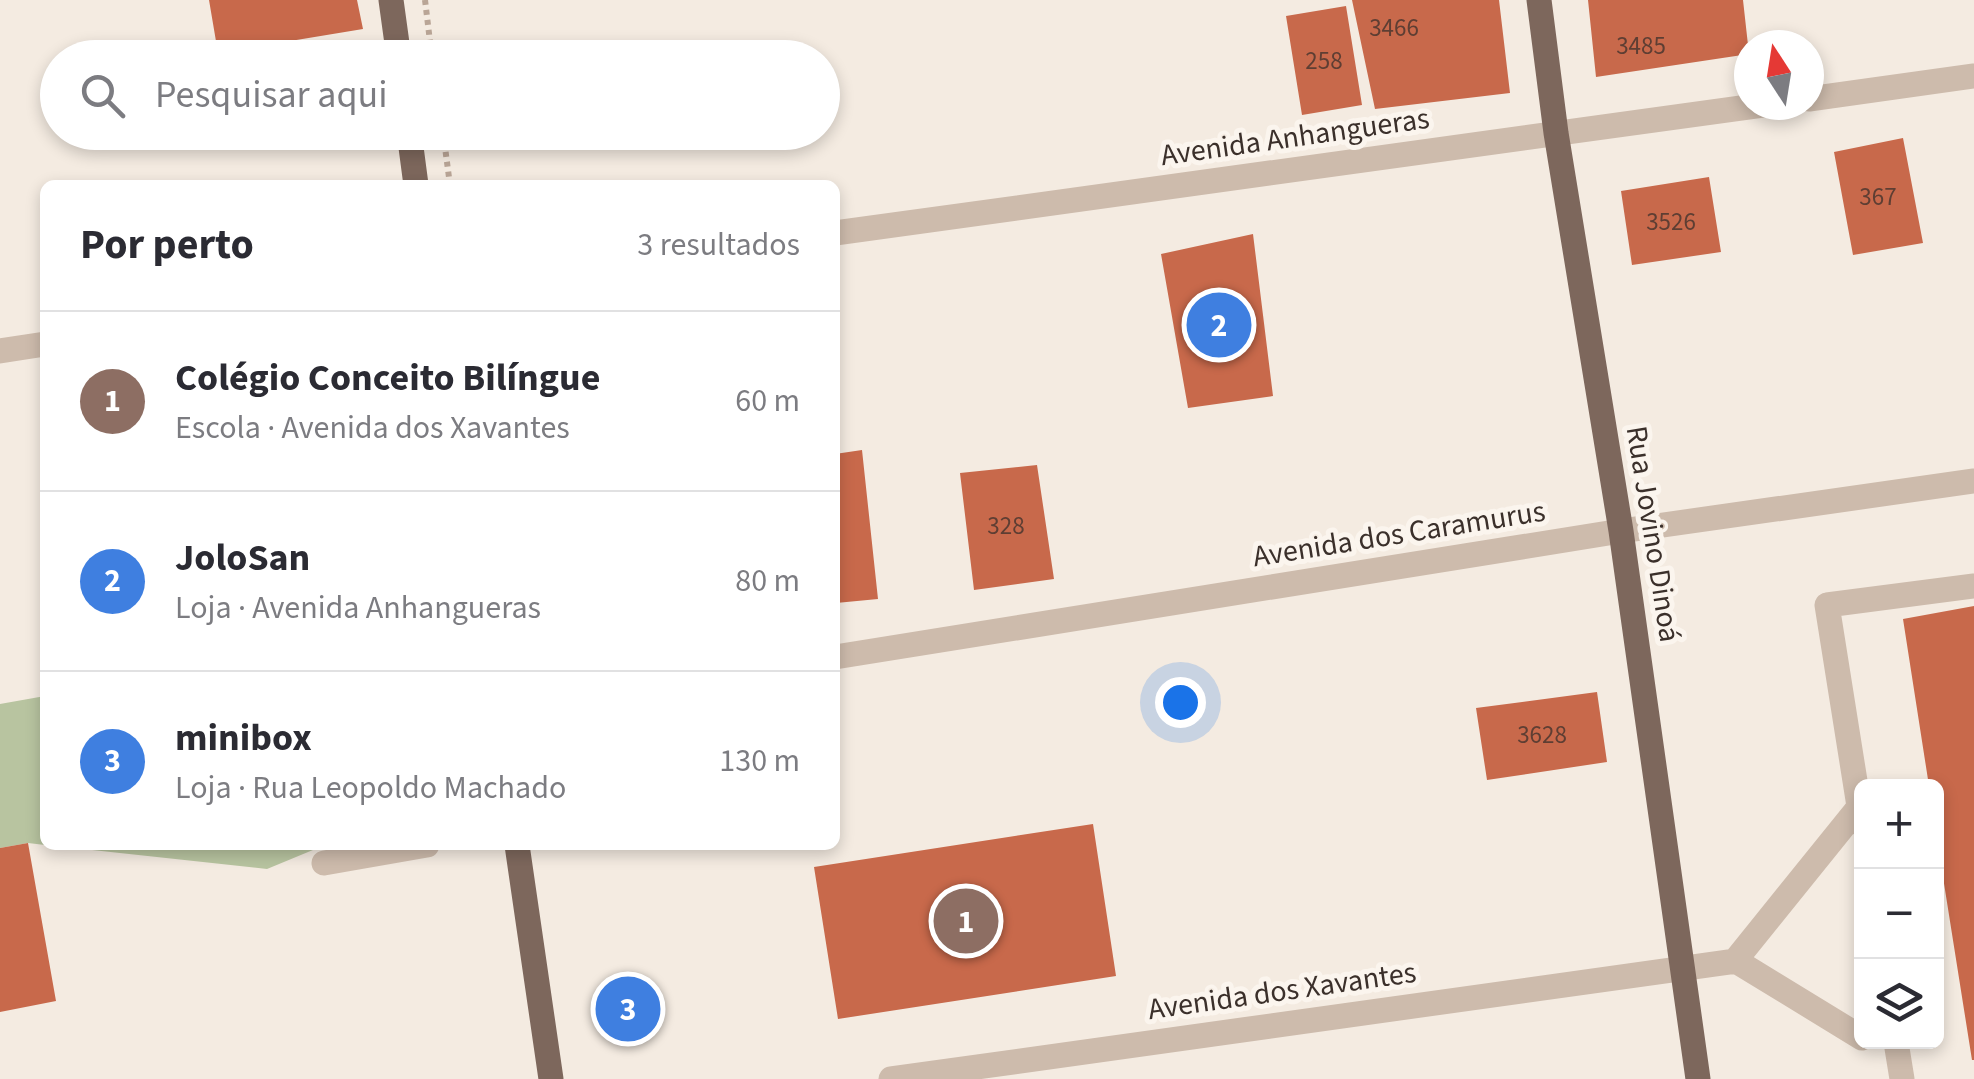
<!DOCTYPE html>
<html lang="pt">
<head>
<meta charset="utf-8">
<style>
  :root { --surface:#fff; --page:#f7f7f7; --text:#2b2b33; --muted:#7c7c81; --line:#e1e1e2; --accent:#1f5a5e }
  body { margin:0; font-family:"Source Sans 3",sans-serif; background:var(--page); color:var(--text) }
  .controls { position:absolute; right:30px; bottom:30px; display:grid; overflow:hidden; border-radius:15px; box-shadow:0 5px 15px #0003 }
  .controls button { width:90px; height:90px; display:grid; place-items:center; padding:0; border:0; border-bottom:2px solid var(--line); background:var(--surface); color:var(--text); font:50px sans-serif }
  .compass { position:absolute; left:1734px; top:30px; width:90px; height:90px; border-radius:50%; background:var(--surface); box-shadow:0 5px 15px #0003; rotate:348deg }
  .you { position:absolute; left:1180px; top:702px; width:35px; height:35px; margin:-25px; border:8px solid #fff; border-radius:50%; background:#1a73e8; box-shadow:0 0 0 15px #1a73e833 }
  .badge { display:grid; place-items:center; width:65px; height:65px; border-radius:50%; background:var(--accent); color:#fff; font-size:32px; font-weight:700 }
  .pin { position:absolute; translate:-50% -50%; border:5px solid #fff; box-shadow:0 2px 10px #0006 }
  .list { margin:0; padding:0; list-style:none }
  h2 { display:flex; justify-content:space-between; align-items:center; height:130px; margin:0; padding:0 40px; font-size:42px }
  h2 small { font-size:32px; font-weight:400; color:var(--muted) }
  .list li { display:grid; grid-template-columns:65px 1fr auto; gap:30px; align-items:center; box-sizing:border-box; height:180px; padding:0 40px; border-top:2px solid var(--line) }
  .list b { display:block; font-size:38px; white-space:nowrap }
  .list p { margin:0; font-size:32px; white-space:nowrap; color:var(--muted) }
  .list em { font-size:32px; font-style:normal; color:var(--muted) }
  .icon { flex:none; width:55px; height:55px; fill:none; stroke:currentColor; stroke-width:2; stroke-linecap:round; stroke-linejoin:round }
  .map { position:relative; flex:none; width:1974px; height:1079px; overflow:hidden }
  .search { position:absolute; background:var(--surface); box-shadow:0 5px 15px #0003; left:40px; top:40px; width:800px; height:110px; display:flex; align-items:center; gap:25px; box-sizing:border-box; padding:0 35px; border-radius:55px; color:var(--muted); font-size:38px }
  .panel { position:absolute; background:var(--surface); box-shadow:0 5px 15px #0003; left:40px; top:180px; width:800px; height:670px; border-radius:15px }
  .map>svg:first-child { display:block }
</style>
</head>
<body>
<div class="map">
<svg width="1974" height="1079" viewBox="0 0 1974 1079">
  <rect width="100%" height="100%" fill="#f4ebe1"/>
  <path fill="#b8c4a0" d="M45,696V845L28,843L0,848V704Z
    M46,845H325L267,869Z"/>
  <path fill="#c8694b" d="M209,0H357L363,29L218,53Z
    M1352,0H1499L1510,93L1375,109Z
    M1588,0H1743L1749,54L1596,77Z
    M1346,6L1362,105L1302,115L1286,16Z
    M1903,138L1923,243L1853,255L1834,152Z
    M1709,177L1721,252L1632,265L1621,191Z
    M1253,234L1273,396L1188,408L1161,254Z
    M862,450L878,599L836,603L835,454Z
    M1037,465L1054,579L974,590L960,473Z
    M1974,606V1060H1972L1936,833V786H1929L1903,619Z
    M1597,692L1607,762L1487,780L1476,708Z
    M1093,824L1116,976L838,1019L814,867Z
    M28,843L56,1001L0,1012V848Z"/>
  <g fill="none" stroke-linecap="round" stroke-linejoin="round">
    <path stroke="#b9a596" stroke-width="6" stroke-dasharray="5 5" stroke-linecap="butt" d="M425,0L432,58
      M443,132L450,185"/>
    <path stroke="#cdbbac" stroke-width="25" d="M1809,99L1974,76
      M835,233L1763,105
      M0,351L45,344
      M835,657L1621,531L1974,481
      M1862,825L1827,605L1974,586
      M324,863L427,845
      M1734,962L1859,807
      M1896,1042L1902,1079
      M891,1079L1736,961L1862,1038"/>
    <path stroke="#7d675c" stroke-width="25" d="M391,0L399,58
      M1539,0L1556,133L1621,531L1698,1079
      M409,132L416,185
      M517,845L551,1079"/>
  </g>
  <g text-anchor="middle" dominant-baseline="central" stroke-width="10" stroke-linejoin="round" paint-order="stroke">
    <g font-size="25" fill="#5e3e33">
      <text x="1394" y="28">3466</text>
      <text x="1641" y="46">3485</text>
      <text x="1324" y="61">258</text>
      <text x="1878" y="197">367</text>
      <text x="1671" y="222">3526</text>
      <text x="1006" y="526">328</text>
      <text x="1542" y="735">3628</text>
    </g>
    <g font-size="30" fill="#3b302b" stroke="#fbf5ee">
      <text transform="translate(1295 137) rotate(-8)">Avenida Anhangueras</text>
      <text transform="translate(1399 534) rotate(-9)">Avenida dos Caramurus</text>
      <text transform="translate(1653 534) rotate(81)">Rua Jovino Dinoá</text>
      <text transform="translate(1282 991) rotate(-8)">Avenida dos Xavantes</text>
    </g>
  </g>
</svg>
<div class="controls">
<button>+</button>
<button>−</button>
<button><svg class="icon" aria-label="layers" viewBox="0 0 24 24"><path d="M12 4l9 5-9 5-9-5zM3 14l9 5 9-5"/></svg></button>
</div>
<svg class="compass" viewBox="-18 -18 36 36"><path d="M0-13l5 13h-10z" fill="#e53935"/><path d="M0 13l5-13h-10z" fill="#7c7c81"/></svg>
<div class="you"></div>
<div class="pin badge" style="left:966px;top:921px;background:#8d6e63">1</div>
<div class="pin badge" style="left:1219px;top:325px;background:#3f7fe0">2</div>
<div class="pin badge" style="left:628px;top:1009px;background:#3f7fe0">3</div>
<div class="search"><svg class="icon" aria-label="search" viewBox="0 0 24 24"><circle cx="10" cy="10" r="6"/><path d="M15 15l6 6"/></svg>Pesquisar aqui</div>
<section class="panel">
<h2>Por perto<small>3 resultados</small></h2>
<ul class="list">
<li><span class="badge" style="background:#8d6e63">1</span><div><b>Colégio Conceito Bilíngue</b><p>Escola · Avenida dos Xavantes</p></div><em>60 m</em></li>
<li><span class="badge" style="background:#3f7fe0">2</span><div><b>JoloSan</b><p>Loja · Avenida Anhangueras</p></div><em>80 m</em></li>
<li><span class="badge" style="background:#3f7fe0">3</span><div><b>minibox</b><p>Loja · Rua Leopoldo Machado</p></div><em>130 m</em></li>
</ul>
</section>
</div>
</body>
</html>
